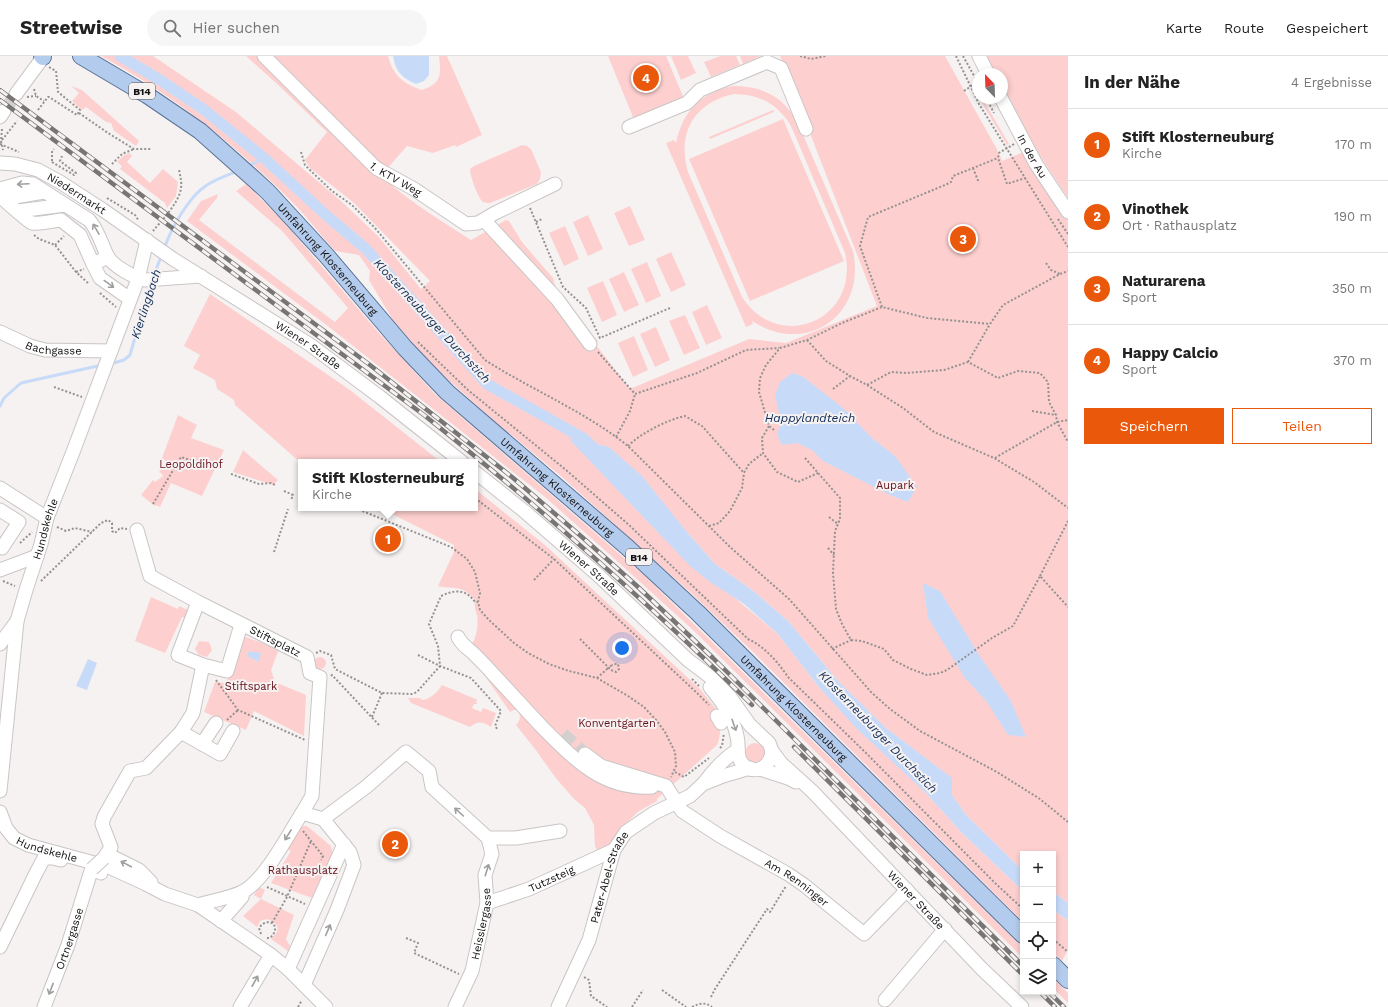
<!DOCTYPE html>
<html lang="de">
<head>
<meta charset="utf-8">
<style>
  :root { --surface:#fff; --page:#f6f6f6; --text:#222; --muted:#767676; --line:#e0e0e0; --accent:#ea580c }
  body { margin:0; font-family:"Work Sans",sans-serif; background:var(--page); color:var(--text) }
  .controls { position:absolute; right:12px; bottom:12px; display:grid; overflow:hidden; border-radius:0px; box-shadow:0 2px 6px #0003 }
  .controls button { width:36px; height:36px; display:grid; place-items:center; padding:0; border:0; border-bottom:1px solid var(--line); background:var(--surface); color:var(--text); font:20px sans-serif }
  .compass { position:absolute; left:972px; top:12px; width:36px; height:36px; border-radius:50%; background:var(--surface); box-shadow:0 2px 6px #0003; rotate:337deg }
  .you { position:absolute; left:622px; top:592px; width:14px; height:14px; margin:-10px; border:3px solid #fff; border-radius:50%; background:#1a73e8; box-shadow:0 0 0 6px #1a73e833 }
  .badge { display:grid; place-items:center; width:26px; height:26px; border-radius:50%; background:var(--accent); color:#fff; font-size:13px; font-weight:700 }
  .pin { position:absolute; translate:-50% -50%; border:2px solid #fff; box-shadow:0 1px 4px #0006 }
  .popup { position:absolute; left:298px; top:403px; width:180px; height:52px; box-sizing:border-box; display:grid; place-content:center; border-radius:0px; background:var(--surface); filter:drop-shadow(0 1px 3px #0005); font-size:13px; white-space:nowrap; color:var(--muted) }
  .popup b { font-size:15px; color:var(--text) }
  .popup::after { content:''; position:absolute; left:50%; top:100%; margin-left:-8px; border:8px solid transparent; border-top-color:var(--surface) }
  .list { margin:0; padding:0; list-style:none }
  h2 { display:flex; justify-content:space-between; align-items:center; height:52px; margin:0; padding:0 16px; font-size:17px }
  h2 small { font-size:13px; font-weight:400; color:var(--muted) }
  .list li { display:grid; grid-template-columns:26px 1fr auto; gap:12px; align-items:center; box-sizing:border-box; height:72px; padding:0 16px; border-top:1px solid var(--line) }
  .list b { display:block; font-size:15px; white-space:nowrap }
  .list p { margin:0; font-size:13px; white-space:nowrap; color:var(--muted) }
  .list em { font-size:13px; font-style:normal; color:var(--muted) }
  .actions { display:flex; gap:8px; padding:12px 16px }
  .actions a { flex:1; padding:9px 0; border:1px solid var(--accent); border-radius:0px; text-align:center; font-size:14px; color:var(--accent) }
  .actions .main { background:var(--accent); color:#fff }
  .icon { flex:none; width:22px; height:22px; fill:none; stroke:currentColor; stroke-width:2; stroke-linecap:round; stroke-linejoin:round }
  .map { position:relative; flex:none; width:1068px; height:951px; overflow:hidden }
  header { display:flex; align-items:center; gap:24px; box-sizing:border-box; height:56px; padding:0 20px; background:var(--surface); border-bottom:1px solid var(--line) }
  header strong { font-size:19px }
  nav { display:flex; gap:22px; margin-inline-start:auto; font-size:14px }
  .search { width:280px; height:36px; background:var(--page); display:flex; align-items:center; gap:10px; box-sizing:border-box; padding:0 14px; border-radius:22px; color:var(--muted); font-size:15px }
  main { display:flex }
  aside { flex:1; background:var(--surface) }
  .map>svg:first-child { display:block }
</style>
</head>
<body>
<header>
<strong>Streetwise</strong>
<div class="search"><svg class="icon" aria-label="search" viewBox="0 0 24 24"><circle cx="10" cy="10" r="6"/><path d="M15 15l6 6"/></svg>Hier suchen</div>
<nav><a>Karte</a><a>Route</a><a>Gespeichert</a></nav>
</header>
<main>
<div class="map">
<svg width="1068" height="951" viewBox="0 0 1068 951">
  <rect width="100%" height="100%" fill="#f6f2f2"/>
  <path fill="#fdd0cf" fill-rule="evenodd" d="M101,0H153L236,56L341,145L378,180L421,233L430,225L354,147L310,112L305,104L327,76L275,26L246,0H259C299,39 338,81 380,119C407,144 440,164 471,184L506,164L509,165L522,186L553,222L556,233L581,271L597,284L596,289L630,333L749,283L786,287L877,250L780,0H945L999,97L1002,105L1026,95L1068,162V847L1053,836V798H1023V815L1021,813L966,759L925,702L886,672L839,626L788,565L752,534L715,508L687,476L730,538L778,578L818,630L926,737L962,777L1023,835V866L755,598L692,538L563,422L492,363L435,312L394,266L369,224L370,215L359,199L335,195C322,181 310,165 297,151C239,92 174,39 101,0Z
    M271,0H388C393,19 403,28 422,34C442,27 441,19 439,0H447L482,79L456,91L455,89L433,97L407,90L385,115Z
    M608,0H666L685,45L635,66Z
    M671,0H688L696,17L681,24Z
    M720,0H736L740,9L711,21L704,6Z
    M740,0H761L743,8Z
    M986,0H1068V142L1039,98L1002,29V18H996Z
    M71,30L82,34L139,85L136,90L114,75L111,67L106,66L86,51L82,54L72,45L79,37Z
    M732,30C763,30 783,40 798,67L853,195C867,258 807,301 752,265L753,268L746,271L666,87L674,84L676,87C683,55 700,37 732,30ZM734,38C759,38 778,48 791,70L845,197C860,264 779,298 742,241L688,116C677,78 693,47 734,38Z
    M979,42H982L1009,88L1007,89Z
    M773,54L774,56L710,83L709,81Z
    M783,63L844,205L750,245L689,103Z
    M522,89L527,90L531,93L541,116L540,123L537,128L490,147C486,147 483,147 481,144C477,138 470,120 470,113L474,110Z
    M130,97L132,100L127,106L150,127L163,113L178,126L176,140L167,152L165,147L120,113L122,110L117,106L123,100Z
    M246,128L283,165L379,277L434,337L504,398L646,521L1023,892V902L693,574L618,506L545,441L329,271L187,165L201,145L218,138L217,142L199,164L335,266L348,252L282,175L236,135Z
    M630,150L645,184L629,190L614,157Z
    M588,159L603,193L588,200L573,166Z
    M565,170L579,203L564,210L549,177Z
    M671,196L686,229L671,236L656,203Z
    M647,206L661,240L646,247L631,213Z
    M624,216L639,249L624,256L609,223Z
    M603,225L617,259L602,266L587,232Z
    M210,238L350,334L441,406H301V407L235,349L234,344L217,333L215,324L193,312L200,299L184,290Z
    M707,249L722,282L706,289L692,256Z
    M685,259L700,292L684,299L669,265Z
    M656,271L670,304L655,311L640,278Z
    M634,280L648,314L633,321L618,287Z
    M178,359L197,369L191,382L224,394L202,440L171,427L160,451L156,449L155,450L141,439L153,424L155,426L163,420L161,417L159,416L167,406L162,402Z
    M243,394L278,424L273,429L233,416Z
    M475,433L545,489L701,634L720,658C719,669 722,678 717,689L657,743V745L639,755L619,774L607,792L598,796L595,790L594,769L585,752L573,742L555,721L535,693L516,669C521,664 521,659 517,654H514L510,656L485,620L466,598C475,586 479,574 477,559C475,553 474,550 475,544C461,528 456,534 438,530L454,496V489L380,452H475Z
    M151,541L178,553L179,550L188,554L185,562L182,561L165,597L135,585Z
    M243,580L279,593L271,614L275,626L306,639L304,680L254,655L246,674L204,656L215,626L226,627Z
    M199,585L209,586L212,594L207,601L199,599L195,593Z
    M314 607a6 6 0 1 1 12 0a6 6 0 1 1-12 0Z
    M442,629L478,644L476,645L477,648H474L472,652L481,656L483,652L496,657L491,671C483,665 477,665 470,671L411,647L408,642H420L422,644C430,644 438,635 442,629Z
    M745 697a10 10 0 1 1 20 0a10 10 0 1 1-20 0Z
    M304,770H307L331,790L332,795V799L312,842L271,827L291,795L284,791L298,773Z
    M259,831L265,834L261,843L294,859L286,883L290,890L288,895L271,883C281,874 280,868 267,863L260,865L257,871L243,860L261,843L254,839Z
    M1053,854L1068,864V894L1062,905L1053,896Z
    M1053,922L1068,937V947L1053,932Z"/>
  <path fill="#c7dbf9" d="M393,0H429V19L424,25L416,28C401,21 396,16 393,0Z
    M792,317L802,320L843,352L872,382L895,400L917,431L908,446L890,439L823,405L812,394L797,387L782,389L777,379L781,366L775,339L780,326Z
    M568,382L609,391L642,420L687,476L715,508L752,534L788,565L839,626L886,672L952,722V739L966,759L1023,815V835L962,777L926,737L856,672L818,630L778,578L744,548L710,526L690,510Z
    M923,527L940,535L979,599L1011,645L1026,681L1008,679L987,646L965,622L928,562Z
    M249,595L261,597L259,606L247,600Z
    M88,603L97,607L87,634L76,630Z
    M1053,836L1068,847V864L1053,854Z"/>
  <g fill="none" stroke-linecap="round" stroke-linejoin="round">
    <path stroke="#c7dbf9" stroke-width="3" d="M247,111L264,102
      M164,193C171,173 188,141 207,129C216,123 228,119 238,115
      M154,219L162,198
      M110,308L124,304L130,299L151,227
      M0,350L4,342L21,327L102,309"/>
    <path stroke="#c7dbf9" stroke-width="11" d="M120,0L160,24L203,53L264,102L327,160L366,193L487,328L583,382L598,396"/>
    <path stroke="#d4d0d0" stroke-width="13" stroke-dasharray="13 6" stroke-linecap="butt" d="M4,55L16,38
      M563,678L585,698"/>
    <g stroke="#cac5c5" stroke-width="15">
      <g id="minor">
        <path id="s1" d="M264,0L376,112L414,133L466,168L478,167L495,157L555,128"/>
        <path d="M979,0L988,18"/>
        <path d="M16,38L44,0"/>
        <path id="s2" d="M1001,42L1036,108L1068,156"/>
        <path d="M0,61L4,55"/>
        <path d="M629,71L687,47L700,34L767,6L781,12L806,73"/>
        <path id="s3" d="M0,107L15,108L38,114L60,126L103,154L173,203L309,288L380,341L462,406"/>
        <path d="M0,133L22,127L33,128L89,164C99,175 101,188 108,201C113,210 135,222 145,224L201,220"/>
        <path d="M0,140C5,145 29,166 32,167C41,168 52,165 61,164L80,179L93,208L108,201"/>
        <path d="M3,143L44,136"/>
        <path d="M18,155L65,149"/>
        <path d="M484,164L557,243L590,288"/>
        <path d="M93,208L100,222L130,243"/>
        <path id="s4" d="M0,276L30,290L45,294L111,295"/>
        <path id="s5" d="M475,416L524,455L597,518L688,604L713,623L730,641L750,669L769,687L772,695L781,707L812,735L982,913L1022,951"/>
        <path d="M0,432L47,462"/>
        <path d="M0,454L19,466L2,492L0,491"/>
        <path id="s6" d="M137,474L150,520L198,546L307,601L310,617L320,621L312,740L302,757"/>
        <path d="M0,514L37,500"/>
        <path d="M198,546L178,599L203,609"/>
        <path d="M458,581C462,590 470,593 476,600C482,606 488,612 493,618C510,636 526,654 543,672C575,704 603,734 652,731"/>
        <path d="M0,588L17,565"/>
        <path d="M710,631C722,646 733,660 737,680C739,687 737,697 740,704C750,722 771,713 772,695"/>
        <path d="M717,660L721,667"/>
        <path d="M181,676L220,698L233,675"/>
        <path d="M202,688L216,667"/>
        <path id="s7" d="M585,698L601,710L666,730L682,755L720,780L788,818L804,829L864,878L907,834"/>
        <path d="M760,713L788,722L796,726"/>
        <path d="M704,727C713,715 725,701 738,694"/>
        <path id="s8" d="M0,735L17,565L26,534L41,488L47,462L73,396L138,223L147,184"/>
        <path id="s9" d="M0,756L6,772L14,782L28,789L109,811L146,828L165,838L198,849L271,899L288,913L326,951"/>
        <path d="M323,763L366,731L406,696L429,715L432,731L488,782H516L560,775"/>
        <path d="M107,798L139,814L151,826"/>
        <path d="M104,802L111,791L102,768L104,761L130,715L146,712L181,676L193,657L203,609L227,615L241,569"/>
        <path id="s10" d="M487,847L529,833L614,794"/>
        <path d="M198,849C211,845 230,842 242,836C264,826 289,777 302,757L323,763L350,796L354,809L337,854L304,929"/>
        <path d="M221,865L242,841L243,836"/>
        <path d="M0,891L36,817L44,802H53L61,804"/>
        <path d="M288,913L344,788"/>
        <path d="M885,944L945,873"/>
        <path id="s11" d="M44,951L68,889L91,815L92,813L101,817"/>
        <path d="M240,951L271,899"/>
        <path id="s12" d="M455,951L472,915L487,847L485,819L492,798L488,782"/>
        <path id="s13" d="M558,951L589,884L614,794L626,776L654,757L690,740L703,728L723,720L750,712"/>
      </g>
    </g>
    <g stroke="#5a7397" stroke-width="18">
      <g id="major">
        <path d="M42,0L43,1"/>
        <path id="s14" d="M81,0L147,39L200,75L255,124L268,136L326,199L405,292L447,336L627,491L698,557L1023,879"/>
        <path d="M1053,909L1068,924"/>
      </g>
    </g>
    <path stroke="#949191" stroke-width="2" stroke-dasharray="2 2" stroke-linecap="butt" d="M800,0L811,3L826,0
      M956,0L979,48L1068,191
      M963,0L978,27
      M34,33L36,40L44,45
      M964,35L977,26
      M27,41L36,40
      M986,42L994,57
      M38,54L48,41H49L77,59L80,54L58,36L56,15L49,11
      M79,57L108,77L134,93H151
      M2,73L1,85L3,94
      M2,84L17,65
      M0,88L19,96
      M1014,88L999,97L998,102L1007,128L1025,122
      M301,96L305,109L314,118L332,135L352,149L375,172L485,304C532,334 584,355 628,390L730,491L789,543L871,636L890,653L920,675L997,716L1040,743L1068,766
      M52,105V96L54,93
      M52,106L74,119L76,117L60,105L62,100
      M112,108L122,98L134,93
      M973,112L979,127
      M107,142L135,159L139,165
      M530,152L563,231L586,252L600,282L670,252
      M1058,163L1068,178
      M536,166L542,163
      M153,175C162,164 179,147 181,132C182,126 180,120 179,113
      M34,179L39,183L55,189L76,216L89,228
      M55,189L64,180
      M1046,207L1051,214L1060,218
      M76,216L84,213
      M100,237L116,251
      M882,251L860,190L868,161L945,129L951,126L953,120L998,102
      M807,284L826,305L850,320L867,329L891,316L906,317L944,314L968,306L998,322L1018,315L1040,317L1048,326L1049,346L1056,359L1057,366L1068,386
      M418,286L468,334L566,414L629,469L748,583C765,591 777,605 788,621L866,697L995,827L1023,853
      M598,296L635,338L697,317L746,294L779,292
      M968,306L990,268L1003,249L1060,218L1068,215
      M867,329L903,352L934,376L994,402L1034,426L1068,452
      M54,331L82,341
      M833,333L850,320
      M1032,355L1056,359
      M769,370L762,382L763,397L777,416L798,426L818,417
      M774,374L769,370L759,336L760,322L766,309L780,292L807,284L842,267L882,251L927,262L990,268
      M616,381L630,355L635,338
      M628,390C641,377 667,364 685,360L702,370L744,417
      M805,402L840,442V463L835,475L833,517L836,553L842,568L851,584L862,585L884,593L893,604L911,613L927,619L940,617L947,614L992,582L1013,570L1040,520L1068,551
      M995,402L1057,366L1068,364
      M231,418L259,428L271,427L275,429
      M284,435L293,439L291,444
      M475,442L554,503L697,637L709,649
      M153,448L181,401L215,412
      M355,452L451,491L467,503L475,516L480,537L478,546L480,554L489,564L514,587L528,597L549,608L569,615L597,622L628,640L644,651L657,665L665,676L675,696L676,710L671,721
      M829,461L838,468
      M709,470L719,467L730,455L742,432L744,417L749,408L763,397
      M57,471L66,475L75,472L92,476
      M20,487L32,476
      M828,492L834,499
      M274,496L288,453
      M1040,520L1068,465
      M534,524L554,503
      M3,525L15,530
      M41,525L101,467L108,464L112,467V475L115,477L120,472L127,473
      M580,583L611,614L616,616L619,613L618,608H614L612,609
      M832,593L851,584
      M316,597L320,595L331,599L335,613L382,637L412,638L417,636L440,610L438,590L429,568L441,540C454,534 465,532 475,546H478
      M418,599L440,610L471,622L501,655L495,670L498,674
      M331,620L332,619L380,670
      M597,622L607,613
      M692,623L699,630
      M216,624L238,654L305,684
      M372,661L382,637
      M227,664L238,654
      M720,692L722,690L724,677
      M675,716L684,721L709,702
      M303,775L323,800L321,804
      M267,831L305,848
      M272,867L287,841L311,785
      M261,878L259,872C268,859 283,870 270,882H267
      M406,882L418,887L414,897L459,918
      M1053,883L1068,896
      M584,921L589,924L591,940L607,951
      M662,934L686,951
      M711,941L715,933L767,853L770,856L786,830
      M298,951L302,944
      M632,951L643,934
      M692,951C700,947 705,946 712,951"/>
    <use href="#minor" stroke="#fff" stroke-width="13"/>
    <use href="#major" stroke="#b3cbec" stroke-width="16"/>
    <g stroke="#787575" stroke-width="4.5">
      <path id="rail" d="M0,34L370,309L512,421L582,481L637,530L713,602L1023,910
        M0,44L424,359C538,450 648,546 752,649
        M794,691L1023,919
        M1040,936L1055,951
        M1049,936L1064,951"/>
    </g>
    <use href="#rail" stroke="#f6f2f2" stroke-width="3" stroke-dasharray="9" stroke-linecap="butt"/>
    <g stroke="#cac5c5" stroke-width="15" stroke-linecap="butt">
      <path id="minor-bridge" d="M92,813L104,802"/>
    </g>
    <path stroke="#949191" stroke-width="2" stroke-dasharray="2 2" stroke-linecap="butt" d="M607,613L612,609"/>
    <use href="#minor-bridge" stroke="#fff" stroke-width="13"/>
  </g>
  <defs><path id="oneway-shaft" d="M-6 0H5M1.5-3L5.5 0L1.5 3" fill="none" stroke-width="1.6" stroke-linecap="round" stroke-linejoin="round"/></defs>
  <g stroke="#a09f9f">
    <use href="#oneway-shaft" transform="translate(23 128) rotate(177)"/>
    <use href="#oneway-shaft" transform="translate(96 173) rotate(-120)"/>
    <use href="#oneway-shaft" transform="translate(109 228) rotate(36)"/>
    <use href="#oneway-shaft" transform="translate(734 669) rotate(71)"/>
    <use href="#oneway-shaft" transform="translate(459 756) rotate(-138)"/>
    <use href="#oneway-shaft" transform="translate(288 779) rotate(122)"/>
    <use href="#oneway-shaft" transform="translate(126 808) rotate(-152)"/>
    <use href="#oneway-shaft" transform="translate(487 814) rotate(-73)"/>
    <use href="#oneway-shaft" transform="translate(328 874) rotate(-67)"/>
    <use href="#oneway-shaft" transform="translate(255 925) rotate(-61)"/>
    <use href="#oneway-shaft" transform="translate(51 933) rotate(111)"/>
  </g>
  <g text-anchor="middle" dominant-baseline="central" stroke-width="4" stroke-linejoin="round" paint-order="stroke">
    <g fill="#f6f2f2" stroke="#565454" stroke-width="1">
      <rect x="129" y="27" width="26" height="16" rx="3"/>
      <rect x="626" y="493" width="26" height="16" rx="3"/>
    </g>
    <g font-size="10" font-weight="bold" fill="#121010">
      <text x="142" y="35">B14</text>
      <text x="639" y="501">B14</text>
    </g>
    <g font-size="11" fill="#121010" stroke="#f6f2f2">
      <text stroke="none"><textPath href="#s2" startOffset="66">In der Au</textPath></text>
      <text stroke="none"><textPath href="#s1" startOffset="181">1. KTV Weg</textPath></text>
      <text stroke="none"><textPath href="#s3" startOffset="84">Niedermarkt</textPath></text>
      <text stroke="none"><textPath href="#s14" startOffset="322">Umfahrung Klosterneuburg</textPath></text>
      <text stroke="none"><textPath href="#s3" startOffset="361">Wiener Straße</textPath></text>
      <text stroke="none"><textPath href="#s4" startOffset="57">Bachgasse</textPath></text>
      <text stroke="none"><textPath href="#s14" startOffset="646">Umfahrung Klosterneuburg</textPath></text>
      <text stroke="none"><textPath href="#s8" startOffset="267">Hundskehle</textPath></text>
      <text stroke="none"><textPath href="#s5" startOffset="149">Wiener Straße</textPath></text>
      <text stroke="none"><textPath href="#s6" startOffset="189">Stiftsplatz</textPath></text>
      <text stroke="none"><textPath href="#s14" startOffset="970">Umfahrung Klosterneuburg</textPath></text>
      <text stroke="none"><textPath href="#s9" startOffset="65">Hundskehle</textPath></text>
      <text stroke="none"><textPath href="#s10" startOffset="69">Tutzsteig</textPath></text>
      <text stroke="none"><textPath href="#s13" startOffset="140">Pater-Abel-Straße</textPath></text>
      <text stroke="none"><textPath href="#s7" startOffset="253">Am Renninger</textPath></text>
      <text stroke="none"><textPath href="#s5" startOffset="617">Wiener Straße</textPath></text>
      <text stroke="none"><textPath href="#s12" startOffset="88">Heisslergasse</textPath></text>
      <text stroke="none"><textPath href="#s11" startOffset="73">Ortnergasse</textPath></text>
    </g>
    <g font-size="11" fill="#650f19" stroke="#f6f2f2">
      <text x="191" y="408">Leopoldihof</text>
      <text x="895" y="429">Aupark</text>
      <text x="251" y="630">Stiftspark</text>
      <text x="617" y="667">Konventgarten</text>
      <text x="303" y="814">Rathausplatz</text>
    </g>
    <g font-size="12" font-style="italic" fill="#0b2a56" stroke="#f6f2f2">
      <text transform="translate(146 248) rotate(-72)">Kierlingbach</text>
      <text transform="translate(432 265) rotate(47)">Klosterneuburger Durchstich</text>
      <text x="810" y="362">Happylandteich</text>
      <text transform="translate(878 676) rotate(46)">Klosterneuburger Durchstich</text>
    </g>
  </g>
</svg>
<div class="controls">
<button>+</button>
<button>−</button>
<button><svg class="icon" aria-label="locate" viewBox="0 0 24 24"><circle cx="12" cy="12" r="6"/><path d="M12 2v4M12 18v4M2 12h4M18 12h4"/></svg></button>
<button><svg class="icon" aria-label="layers" viewBox="0 0 24 24"><path d="M12 4l9 5-9 5-9-5zM3 14l9 5 9-5"/></svg></button>
</div>
<svg class="compass" viewBox="-18 -18 36 36"><path d="M0-13l5 13h-10z" fill="#e53935"/><path d="M0 13l5-13h-10z" fill="#767676"/></svg>
<div class="you"></div>
<div class="pin badge" style="left:388px;top:483px">1</div>
<div class="popup"><b>Stift Klosterneuburg</b>Kirche</div>
<div class="pin badge" style="left:395px;top:788px">2</div>
<div class="pin badge" style="left:963px;top:183px">3</div>
<div class="pin badge" style="left:646px;top:22px">4</div>
</div>
<aside>
<h2>In der Nähe<small>4 Ergebnisse</small></h2>
<ul class="list">
<li><span class="badge">1</span><div><b>Stift Klosterneuburg</b><p>Kirche</p></div><em>170 m</em></li>
<li><span class="badge">2</span><div><b>Vinothek</b><p>Ort · Rathausplatz</p></div><em>190 m</em></li>
<li><span class="badge">3</span><div><b>Naturarena</b><p>Sport</p></div><em>350 m</em></li>
<li><span class="badge">4</span><div><b>Happy Calcio</b><p>Sport</p></div><em>370 m</em></li>
</ul>
<div class="actions"><a class="main">Speichern</a><a>Teilen</a></div>
</aside>
</main>
</body>
</html>
